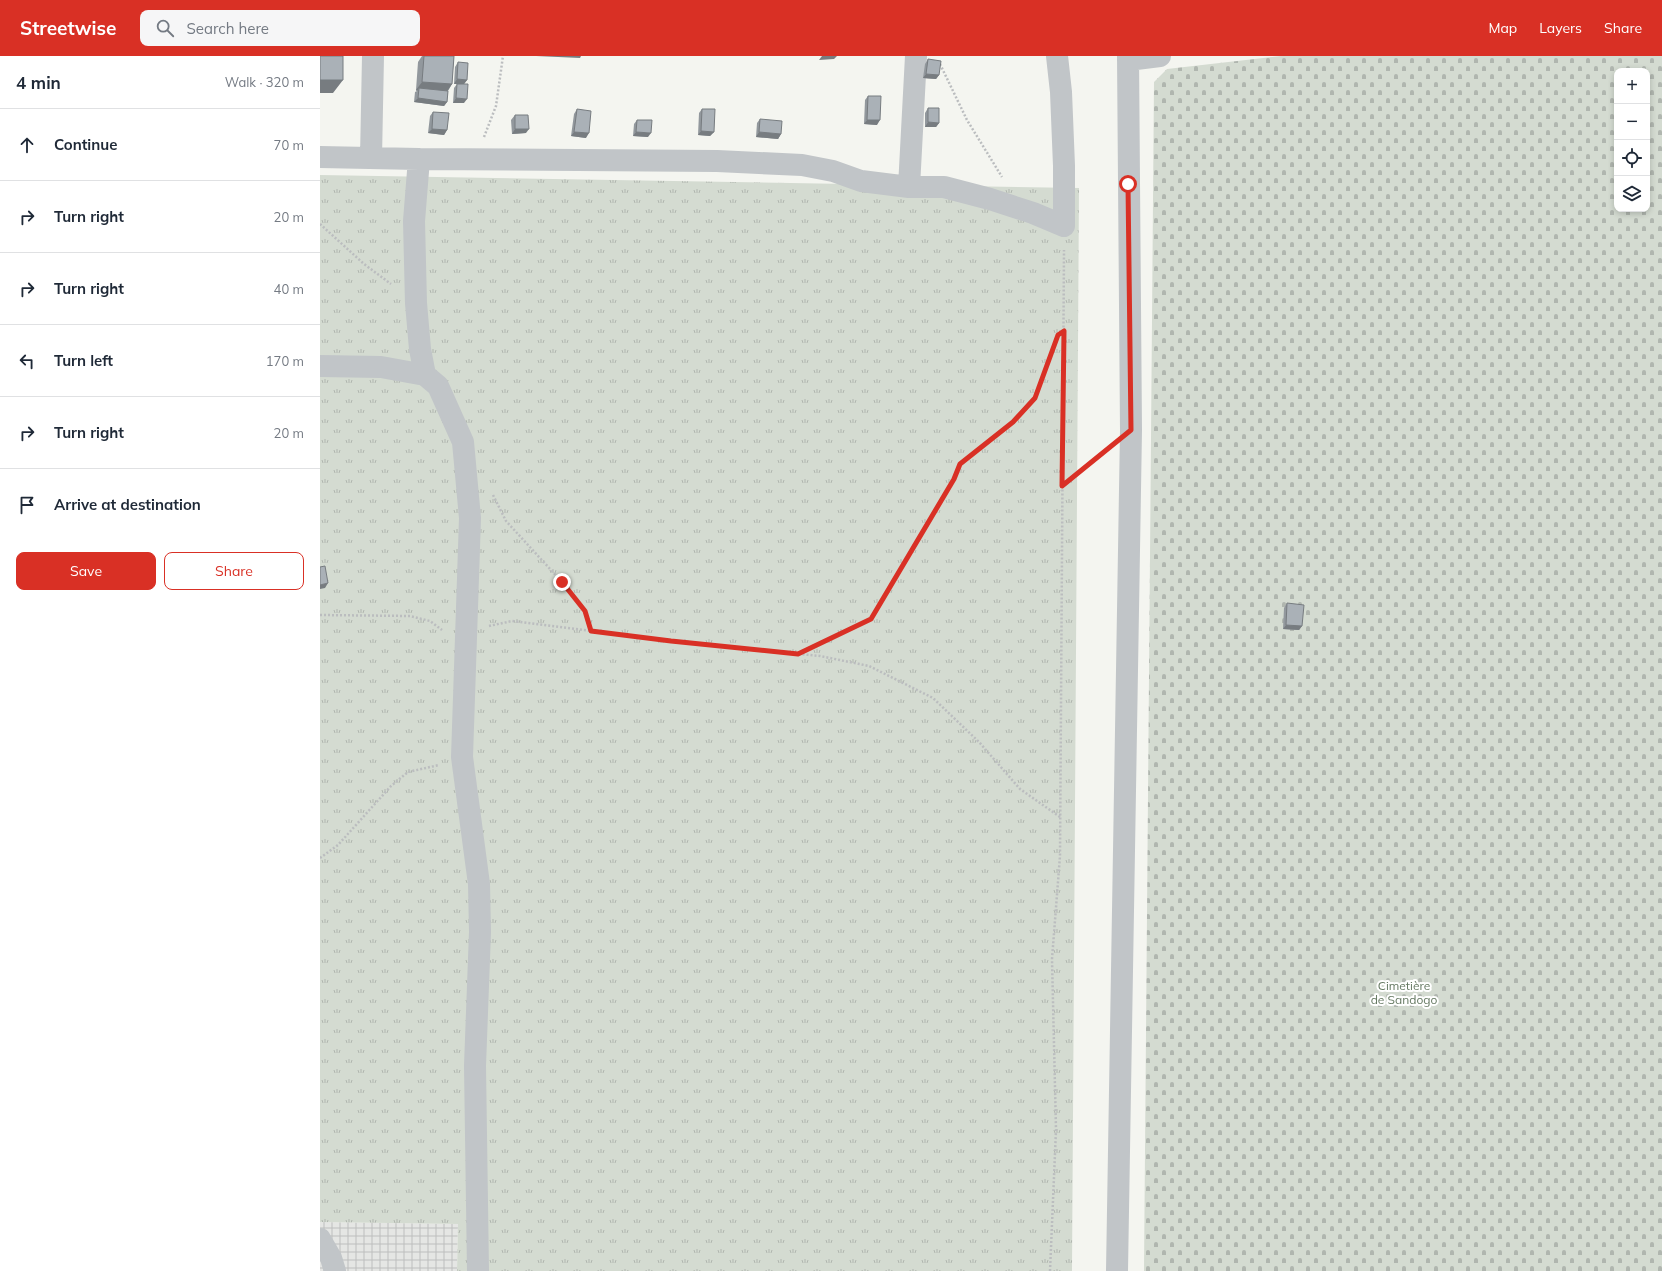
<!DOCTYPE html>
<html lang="en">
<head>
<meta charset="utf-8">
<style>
  :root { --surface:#fff; --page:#f6f6f7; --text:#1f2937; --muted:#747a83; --line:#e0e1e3; --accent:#d93025 }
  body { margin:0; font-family:Mulish,sans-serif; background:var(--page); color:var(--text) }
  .controls { position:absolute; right:12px; top:12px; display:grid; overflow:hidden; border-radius:8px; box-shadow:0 2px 6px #0003 }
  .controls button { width:36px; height:36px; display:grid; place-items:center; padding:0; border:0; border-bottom:1px solid var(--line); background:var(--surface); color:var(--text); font:20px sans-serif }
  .stop { position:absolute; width:12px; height:12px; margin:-9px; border:3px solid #d93025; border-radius:50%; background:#fff }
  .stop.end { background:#d93025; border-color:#fff; box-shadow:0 1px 4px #0008 }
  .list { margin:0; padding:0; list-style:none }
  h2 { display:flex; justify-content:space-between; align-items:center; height:52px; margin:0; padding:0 16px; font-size:17px }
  h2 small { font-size:13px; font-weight:400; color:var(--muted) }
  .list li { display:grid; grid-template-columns:26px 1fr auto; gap:12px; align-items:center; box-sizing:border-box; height:72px; padding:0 16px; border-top:1px solid var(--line) }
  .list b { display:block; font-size:15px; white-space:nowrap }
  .list em { font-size:13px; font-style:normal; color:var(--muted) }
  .actions { display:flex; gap:8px; padding:12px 16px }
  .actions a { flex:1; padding:9px 0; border:1px solid var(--accent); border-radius:8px; text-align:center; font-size:14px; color:var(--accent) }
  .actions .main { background:var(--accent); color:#fff }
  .icon { flex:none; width:22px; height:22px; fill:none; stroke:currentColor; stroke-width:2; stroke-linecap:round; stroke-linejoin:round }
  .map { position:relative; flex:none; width:1342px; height:1215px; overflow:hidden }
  header { display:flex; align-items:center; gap:24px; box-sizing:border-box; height:56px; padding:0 20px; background:var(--accent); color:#fff }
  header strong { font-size:19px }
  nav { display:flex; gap:22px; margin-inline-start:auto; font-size:14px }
  .search { width:280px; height:36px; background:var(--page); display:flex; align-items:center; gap:10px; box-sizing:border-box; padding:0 14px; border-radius:8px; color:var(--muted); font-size:15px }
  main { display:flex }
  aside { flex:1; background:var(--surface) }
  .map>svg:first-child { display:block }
</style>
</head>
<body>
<header>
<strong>Streetwise</strong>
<div class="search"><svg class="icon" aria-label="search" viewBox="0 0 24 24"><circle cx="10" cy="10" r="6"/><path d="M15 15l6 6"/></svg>Search here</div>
<nav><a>Map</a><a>Layers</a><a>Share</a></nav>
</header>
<main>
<aside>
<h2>4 min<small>Walk · 320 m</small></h2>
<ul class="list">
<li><svg class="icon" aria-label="ahead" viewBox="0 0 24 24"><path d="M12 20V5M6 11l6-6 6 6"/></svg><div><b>Continue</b></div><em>70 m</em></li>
<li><svg class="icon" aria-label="right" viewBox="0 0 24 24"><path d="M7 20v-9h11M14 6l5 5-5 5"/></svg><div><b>Turn right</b></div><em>20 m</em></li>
<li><svg class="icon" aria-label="right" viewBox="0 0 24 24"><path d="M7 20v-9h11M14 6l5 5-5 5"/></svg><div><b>Turn right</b></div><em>40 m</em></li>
<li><svg class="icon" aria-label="left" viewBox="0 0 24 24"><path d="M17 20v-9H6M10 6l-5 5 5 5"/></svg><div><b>Turn left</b></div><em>170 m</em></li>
<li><svg class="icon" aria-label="right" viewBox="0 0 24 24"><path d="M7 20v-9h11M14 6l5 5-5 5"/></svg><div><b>Turn right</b></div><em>20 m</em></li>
<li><svg class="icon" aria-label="arrive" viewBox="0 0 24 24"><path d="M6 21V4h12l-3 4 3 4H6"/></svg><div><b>Arrive at destination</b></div></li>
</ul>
<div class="actions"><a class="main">Save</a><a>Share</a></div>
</aside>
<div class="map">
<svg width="1342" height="1215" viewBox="0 0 1342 1215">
  <defs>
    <pattern id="industrial-grid" width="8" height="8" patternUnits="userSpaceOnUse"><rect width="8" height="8" fill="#e5e6e4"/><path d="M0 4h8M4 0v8" fill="none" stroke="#bdbfbe"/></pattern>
    <pattern id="grass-tufts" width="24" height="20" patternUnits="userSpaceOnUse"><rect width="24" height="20" fill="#d4dbd1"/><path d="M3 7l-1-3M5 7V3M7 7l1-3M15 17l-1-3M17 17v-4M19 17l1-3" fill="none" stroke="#b0b6af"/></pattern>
    <pattern id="cemetery-stones" width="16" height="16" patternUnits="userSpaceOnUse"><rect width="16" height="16" fill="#d4dbd1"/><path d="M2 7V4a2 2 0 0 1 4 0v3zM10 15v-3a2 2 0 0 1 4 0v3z" fill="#b0b6af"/></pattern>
  </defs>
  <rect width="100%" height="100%" fill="#f4f5f0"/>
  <path fill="url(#industrial-grid)" d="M0,1166L138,1168L137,1215H0Z"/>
  <path fill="url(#grass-tufts)" d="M0,119L759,132L752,1215H137L138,1168L0,1166Z"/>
  <path fill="url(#cemetery-stones)" fill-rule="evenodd" d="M961,0H1342V1215H824L834,26L847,13ZM1297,15H1327V153H1297Z"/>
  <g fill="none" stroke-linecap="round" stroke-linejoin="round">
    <path stroke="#bbbdbf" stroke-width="2.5" stroke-dasharray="2 2" stroke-linecap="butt" d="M620,8L647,64L682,121
      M164,81L176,50L183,0
      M0,168L44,208L71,228
      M742,430L787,393
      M173,439L186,465L242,526L265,555L271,575
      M0,559L90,560L110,565L122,574
      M169,570L192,565L351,585L500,600L549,610L613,642L659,686L700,733L740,761
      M478,597L551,563L634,423L640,408L693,366L715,342L738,279L743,275
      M0,802L18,789L71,730L88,716L119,709
      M730,1215L736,1074L732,903L740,800L744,194"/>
    <path stroke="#c1c5c8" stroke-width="22" d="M808,4L840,0
      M0,101L99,103L397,105L482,109L513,115L541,125L589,131H624L670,143L713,157L744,170V110L741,36L737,0
      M51,102L53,0
      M99,103L94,165L96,247L100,293L105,319L118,330L143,386L150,462L142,701L159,828L160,876L155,1010L158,1215
      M589,131L596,0
      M0,310L61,311L105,319
      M0,1183L11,1202L15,1215
      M797,1215L811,374L808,0"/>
  </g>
  <path fill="#92989d" d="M102,0H134L132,28L128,35L127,46L124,50L94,46L95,36L97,35L96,34L98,6Z
    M608,3L619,19L616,23L603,22L605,8Z
    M138,6L147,24L144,28H134L135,11Z
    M137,28L144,47H133L134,32Z
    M548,40L557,69L544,68L545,44Z
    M608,52L619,67L616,71H605V57Z
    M257,53L266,82L251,80L254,58Z
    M382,53L394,76L390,80L378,79L379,57Z
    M113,56L127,74L124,79L108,77L110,60Z
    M195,59L206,77L192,78L191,64Z
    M440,63L461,78L458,83L436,81L437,67Z
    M317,64L328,81L313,80L314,68Z
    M967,547L982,570L979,574L963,573L964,552Z"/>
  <path fill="#777c80" d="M216,0H261L260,2Z
    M502,0H517L514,3L499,4Z
    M606,18L619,19L616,23L603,22Z
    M137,23L147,24L144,28H134Z
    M0,24H23L13,37H0Z
    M102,26L132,28L126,37L99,32L97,35L96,34Z
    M98,42L127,46L124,50L94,46Z
    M136,42L147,43L144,47H133Z
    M547,64H560L557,69L544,68Z
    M608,66L619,67L616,71H605Z
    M112,73L127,74L124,79L108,77Z
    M195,73H209L206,77L192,78Z
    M381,75L394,76L390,80L378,79Z
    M254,76L269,77L266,82L251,80Z
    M316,76L331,77L328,81L313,80Z
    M439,76L461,78L458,83L436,81Z
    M8,527L5,532L0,533V529Z
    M966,569L982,570L979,574L963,573Z"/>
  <path fill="#aab1b7" stroke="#777c80" d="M0,0H23V24H0Z
    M104,0H134L132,28L102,26Z
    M608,3L621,5L619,19L606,18Z
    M138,6L148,7L147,24L137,23Z
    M137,28H148L147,43L136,42Z
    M99,32L128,35L127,46L98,42Z
    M548,40H561L560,64H547Z
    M608,52H619V67L608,66Z
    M257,53L271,55L269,77L254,76Z
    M382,53H395L394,76L381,75Z
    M113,56L129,57L127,74L112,73Z
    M195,59H208L209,73H195Z
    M440,63L462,65L461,78L439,76Z
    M317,64H332L331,77L316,76Z
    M5,510L8,527L0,529V511Z
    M967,547L984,549L982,570L966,569Z"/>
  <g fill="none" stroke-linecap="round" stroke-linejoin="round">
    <path stroke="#d93025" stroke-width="5" d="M242,526L265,555L271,575L351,585L478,598L551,563L634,423L640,408L693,366L715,342L738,279L744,275L742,430L811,374L808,128"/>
  </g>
  <g text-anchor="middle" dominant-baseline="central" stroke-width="4" stroke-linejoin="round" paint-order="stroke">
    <g font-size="12" fill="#657962" stroke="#fff">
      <text x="1084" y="929">Cimetière<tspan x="1084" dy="14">de Sandogo</tspan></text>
    </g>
  </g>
</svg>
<div class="controls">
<button>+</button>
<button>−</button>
<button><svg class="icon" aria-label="locate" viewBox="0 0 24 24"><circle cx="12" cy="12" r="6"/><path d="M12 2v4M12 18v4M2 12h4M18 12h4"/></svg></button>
<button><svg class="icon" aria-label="layers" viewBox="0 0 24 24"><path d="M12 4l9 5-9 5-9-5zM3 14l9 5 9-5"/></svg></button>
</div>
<div class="stop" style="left:808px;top:128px"></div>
<div class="stop end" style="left:242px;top:526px"></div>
</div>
</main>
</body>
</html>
